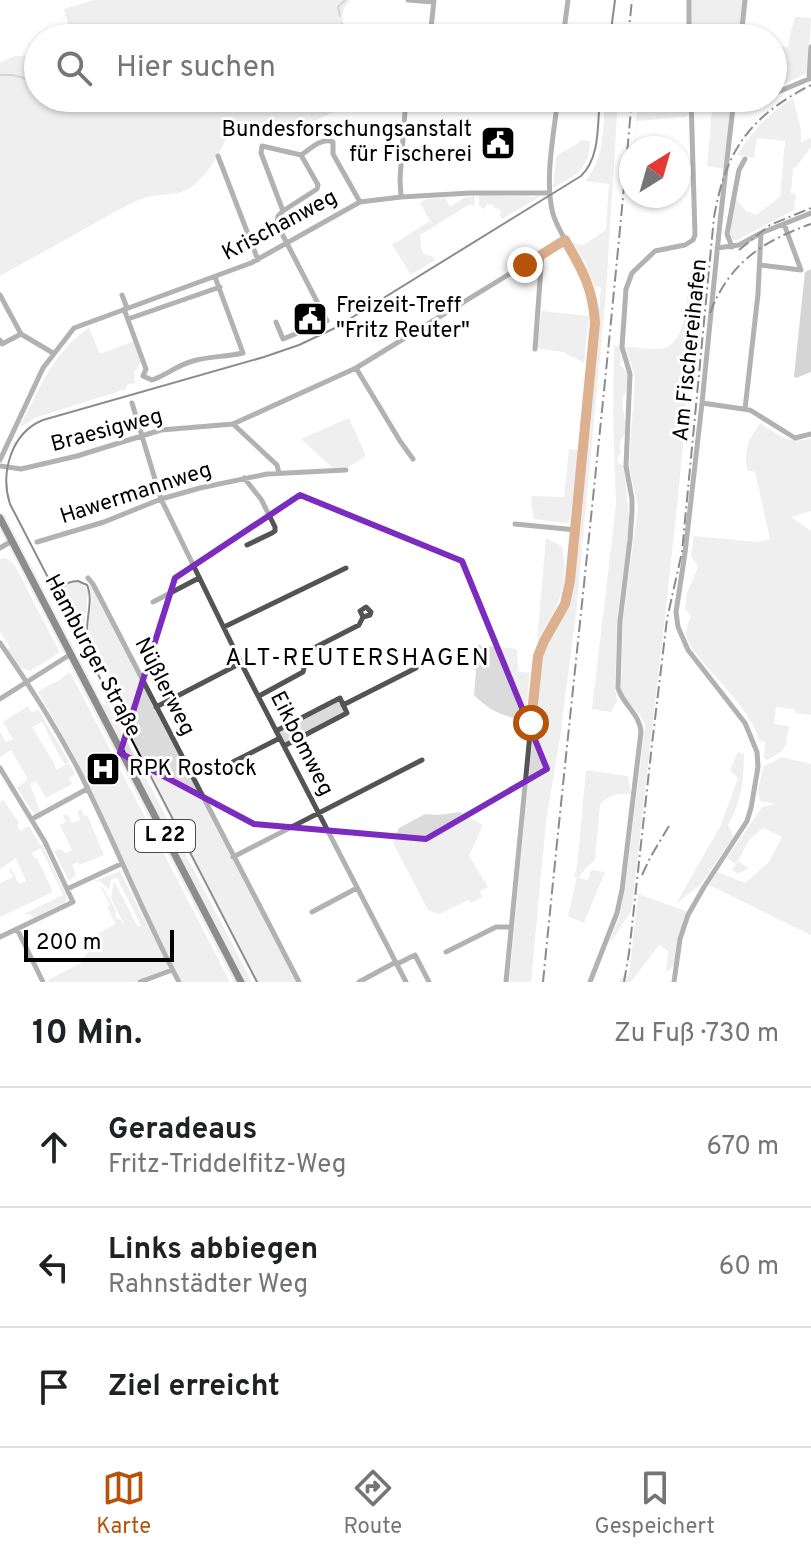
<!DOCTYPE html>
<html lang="de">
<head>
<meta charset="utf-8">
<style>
  :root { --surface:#fff; --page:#f2f2f2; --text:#202124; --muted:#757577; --line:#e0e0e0; --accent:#b45309 }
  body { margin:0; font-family:Overpass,sans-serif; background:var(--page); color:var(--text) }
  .compass { position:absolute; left:619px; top:136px; width:72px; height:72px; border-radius:50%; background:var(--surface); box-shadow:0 2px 6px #0004; rotate:37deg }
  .scale { position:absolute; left:24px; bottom:20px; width:150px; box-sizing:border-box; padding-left:8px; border:4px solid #000; border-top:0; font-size:22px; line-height:28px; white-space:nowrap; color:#000; -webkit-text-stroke:6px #fff; paint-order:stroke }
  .stop { position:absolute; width:24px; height:24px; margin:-18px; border:6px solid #b45309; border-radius:50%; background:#fff }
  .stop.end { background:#b45309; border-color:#fff; box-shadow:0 2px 8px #0008 }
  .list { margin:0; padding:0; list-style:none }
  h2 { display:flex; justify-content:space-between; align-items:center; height:104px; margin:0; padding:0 32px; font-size:34px }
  h2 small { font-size:26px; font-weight:400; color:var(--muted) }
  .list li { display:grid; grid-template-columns:52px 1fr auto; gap:24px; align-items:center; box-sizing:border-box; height:120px; padding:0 32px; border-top:2px solid var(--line) }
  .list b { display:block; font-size:30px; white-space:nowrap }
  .list p { margin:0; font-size:26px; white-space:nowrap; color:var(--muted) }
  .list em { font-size:26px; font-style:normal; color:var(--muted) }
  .icon { flex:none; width:44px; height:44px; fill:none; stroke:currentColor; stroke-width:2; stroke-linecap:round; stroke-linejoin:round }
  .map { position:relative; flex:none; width:811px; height:982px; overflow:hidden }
  .search { position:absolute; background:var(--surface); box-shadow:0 2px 6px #0004; left:24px; right:24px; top:24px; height:88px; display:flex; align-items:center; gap:20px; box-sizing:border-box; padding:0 28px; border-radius:44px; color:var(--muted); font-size:30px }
  .sheet { height:464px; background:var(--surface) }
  nav { display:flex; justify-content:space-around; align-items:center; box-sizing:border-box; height:112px; border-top:2px solid var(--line); background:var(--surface); font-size:22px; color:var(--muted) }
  nav a { display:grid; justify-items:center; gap:4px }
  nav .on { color:var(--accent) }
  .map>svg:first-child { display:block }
</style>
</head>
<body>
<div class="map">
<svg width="811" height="982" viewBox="0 0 811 982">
  <rect width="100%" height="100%" fill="#fff"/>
  <path fill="#dbdbdb" d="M94,0H350C337,14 343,23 350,38H72L64,9Z
    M692,0H745L741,38H691Z
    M795,17L811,18L808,72L793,80L773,87V65H776C777,58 775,53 776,46L788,47L790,35Z
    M15,56H38V98H343L341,109L302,126L247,122L229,129C225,147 205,180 188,189C174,197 156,193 141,199C120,208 100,220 81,231C54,246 27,261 0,276V62Z
    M605,98H618L606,293L576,612L560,738L546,822L531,982H509L540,659L546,643L569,601L575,581L601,287L595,286L585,262L573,243L583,245L606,230L609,184L585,181C605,159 603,127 605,98Z
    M638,98H688L689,115L684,117L637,121L634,148Z
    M713,98H734L726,169L707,166Z
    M793,98L801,130V142L811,138V147L796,167L793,168L791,193L796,194L794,210L737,240L732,239L728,235L735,198L746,211L756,215L780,197L785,141L757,138L754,158L737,155C752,131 769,113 793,98Z
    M581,140L590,141C589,170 576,175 553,188L556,157C563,149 574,149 581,140Z
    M479,195L533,197L541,196L502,219L499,214L501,212L499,209L494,208V205L487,204L484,209L479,206Z
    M474,196L475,205L473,206L470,204L420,235C423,243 416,254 432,256L435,260L411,275L392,245L430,221L420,203L426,199L446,198L450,207L464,198Z
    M689,278H696C684,484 655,688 634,893L631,911L612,941L610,940L620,915L625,889L645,726C641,709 625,705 621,690L623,620L638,507L629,466L635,377L626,347C637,347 654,351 665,348C687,340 687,298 689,278Z
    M541,311L589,316L584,363L563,352L537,348Z
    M89,328L100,354L134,341L141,362L134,373L135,383L127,385L126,389L37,417L19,428C38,392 54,350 89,328Z
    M614,345L621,348L620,365L627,372L628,388L622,399L626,432C620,440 618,444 621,453L617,457L618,463L624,466L629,518L628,539L618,612L615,688L617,701L611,712L592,709L616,505L613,415Z
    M349,418L366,456L349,467L333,468L301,439Z
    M760,423C778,435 789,445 811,438V511L791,517L811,531V715L795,713V709L776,707L774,724L789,726C785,749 788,749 767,760L764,758L765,742L759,740C751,712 726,689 707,667C700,658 688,646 686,635C686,628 689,622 691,616L685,609L687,593L698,567L691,556L694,536L757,542L770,539L755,472L747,470C744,448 748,441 760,423Z
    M569,449L577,450L579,452L570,520L566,523L534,519L531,503L532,496L564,497Z
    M546,538L562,546C570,587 558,607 537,641Z
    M5,558L14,564L59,651V653L30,671L19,667L7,650L10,647L0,632V559Z
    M92,581L299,982H258L128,731L115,697L116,692L96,656C76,635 100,606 88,584Z
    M74,582L82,583L88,591L84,632L86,645L62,596L66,586Z
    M478,645L517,649L518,671L530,673L525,720C504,717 488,710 474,695Z
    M75,670L76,676L237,982H234L73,671Z
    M70,672L230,982H182L153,926L77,761L38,692L54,682L55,683Z
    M106,701L252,982H246L237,964L102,703L106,705L137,763L105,702Z
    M339,701L344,710L343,713L284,744L278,731Z
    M28,706L32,713L38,709L69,762L65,764L61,759L42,722L32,727L54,763L56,770L69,763L75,774L69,778L72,784L46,798L36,781L30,784L41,814L36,817L17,788L28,779L11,750L0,757V732L6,742L13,739L3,722Z
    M738,752L744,754C744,779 741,803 728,825L733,835L732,839L701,884L676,904L721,825L738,778L730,770Z
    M782,757L811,764V935L709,885L717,872L745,883L769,862L782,837L763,828L749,840L738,861L749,868L738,874L732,870L736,864L727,858L762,807L776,804L760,801L758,790L763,767Z
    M586,770L628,776L631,794C620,793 606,795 600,805L595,860L585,869L579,878L588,880L591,870L605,872L584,923L568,916L577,877H574L577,866Z
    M3,799L19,823L17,825L20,831L29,826L40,845L42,844L67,897L66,902L33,918L30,914L27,915L26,913L63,895L41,848L32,853L35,859L37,858L53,892L0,917V883L13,877L9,869L11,868L19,884L26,881L16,858L0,869V803Z
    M81,809L84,816L87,815L104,855L79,865L78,862L72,865L76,875L69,881L54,851L60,849L66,853L72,850L60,825L66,822L63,815H68L72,823L80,820L77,811Z
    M459,812L483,825L469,856L488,887L480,891L482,897L471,903L468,900L439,914L428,910L393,843L399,828L425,814L438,815Z
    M120,871L168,966L167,969L134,982H49L48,980L83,962V959L88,952L85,947L93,942L90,938L116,924L107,907L110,905L100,886L103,888L116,911L115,918L121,920L125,926L111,898L114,881L138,927L141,925L117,878L111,880L109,889L101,882L95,881Z
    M638,894L689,912L682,931L677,962L666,973L668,951L659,945L631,982H619L624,974L629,976Z"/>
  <path fill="#a2a2a2" d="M811,269V372L796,378L794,376L805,272Z"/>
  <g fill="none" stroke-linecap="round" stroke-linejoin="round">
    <path stroke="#a2a2a2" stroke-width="2" d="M340,16L338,7L345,0
      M342,24L348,38
      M0,75H13L38,82
      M264,98C275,102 293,106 303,98"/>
    <g stroke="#dbdbdb" stroke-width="11">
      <path id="major" d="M0,518L241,982"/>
    </g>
    <path stroke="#545454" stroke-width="5" d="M408,0L434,2
      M430,38L434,0
      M563,38L568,0
      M689,38V0
      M741,38L745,0
      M809,79L811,47
      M773,94L811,78
      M734,102L762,98
      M218,156L258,260
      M401,197L400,179L406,98
      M283,211L317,189L318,185L301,155
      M732,247L727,234L739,170L745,159
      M717,248L739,245L761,233L811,213
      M760,265L801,270L784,224
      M0,295L21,334L53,353
      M122,295L127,308
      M124,309L146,369L143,376L152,380C167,375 177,365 193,361C210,356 226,357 243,353L215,277
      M128,319L220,287
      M276,322L283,339L327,321L277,224L278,216L283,211L261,153L262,146L301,155C310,149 322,137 333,142V154L360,202
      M0,340L2,344L21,334
      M535,349L542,254
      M356,368L400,441L413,459
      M132,403L161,499L241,663L406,982
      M702,403L750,410L795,438L811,434
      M745,409L758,294L761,233
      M233,424L277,465L279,473
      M0,460L43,368L74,328L251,263L360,202L401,197L471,193H549
      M0,466L21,469L77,456L161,430L233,424L356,368L565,240
      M244,478L261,499L275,527V531L272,533L247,545
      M515,524L576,530
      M37,542L104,522L161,499L200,488L267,474L346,470
      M0,548L12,541
      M88,578L93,584L299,982
      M153,602L199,578
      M224,627L346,568
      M0,643C28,683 54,724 77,767C113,838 142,912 179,982
      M259,696L303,672L307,656L312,649L359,625L363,617L370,615L371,612L366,607L360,611L363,617
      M0,699L71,654
      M343,705L416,668
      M156,707L241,663
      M276,731L340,698L347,713L284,746
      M233,762L280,738
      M0,768L45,842L73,902L0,937
      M32,819L87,789
      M233,857L422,760
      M67,889L121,864
      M312,912L357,888
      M17,929L43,982
      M446,952L496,927H511
      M397,964L415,955L429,982
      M140,982L172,970
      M359,982L396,962
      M506,982L536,672L540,649L565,604L570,581L595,323C594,301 590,282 579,264C570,248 559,232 553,214C544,181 554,133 558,98
      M590,982L617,913L622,890L641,732C640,714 623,705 618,688L620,621L630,540L632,512V499L626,466L630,374L622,347L626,289L632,273L655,251L685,245L693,240L695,235L691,98
      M674,982L680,939L688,915L704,887L747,821L751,808L758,767L757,752L745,723L688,650L678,627L676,612L685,553L702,403L720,222L734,98"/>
    <use href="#major" stroke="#000" stroke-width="7"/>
    <path stroke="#000" stroke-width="2" d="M610,38L615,0
      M63,604C58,591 64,581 78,581L87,585C95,603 82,626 89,647
      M257,982L10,504C0,473 11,433 43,420L264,357L299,345L335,328L581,176C601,157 597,123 600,98"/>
    <path stroke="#000" stroke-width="2" stroke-dasharray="12 4 2 4" stroke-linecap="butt" d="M628,38L632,0
      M739,250L770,225L811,208
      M710,313C729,263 763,241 811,224
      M642,875L651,856L669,826
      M543,982C572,687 606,393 632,98
      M624,982L629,953L652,744L667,619L682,552L714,217C726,150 749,117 811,85"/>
  </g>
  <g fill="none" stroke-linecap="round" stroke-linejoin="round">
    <path stroke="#b45309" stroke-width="10" d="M525,265L565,240C582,269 593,288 595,323L570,581L565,604L544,641L538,656L531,723"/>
  </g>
  <path d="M0 0H811V982H0ZM300,495L462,561L547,769L426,839L254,824L120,753L175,578Z" fill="#fff" fill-opacity=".55" fill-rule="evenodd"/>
  <path fill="none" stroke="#7b2cbf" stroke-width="6" stroke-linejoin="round" d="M300,495L462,561L547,769L426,839L254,824L120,753L175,578Z"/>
  <defs>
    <g id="civic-square" transform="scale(1.8)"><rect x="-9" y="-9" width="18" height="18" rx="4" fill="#000" stroke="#fff"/><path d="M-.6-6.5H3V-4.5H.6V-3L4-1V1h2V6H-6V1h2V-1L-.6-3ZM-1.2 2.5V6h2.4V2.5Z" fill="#fff"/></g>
    <g id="hospital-square" transform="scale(1.8)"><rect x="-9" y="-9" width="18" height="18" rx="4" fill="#000" stroke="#fff"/><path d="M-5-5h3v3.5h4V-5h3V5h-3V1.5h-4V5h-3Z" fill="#fff"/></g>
  </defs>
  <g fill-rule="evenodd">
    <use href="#civic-square" x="498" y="143"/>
    <use href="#civic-square" x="310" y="319"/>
    <use href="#hospital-square" x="103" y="769"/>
  </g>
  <g text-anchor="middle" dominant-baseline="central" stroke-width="6" stroke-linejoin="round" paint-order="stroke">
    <rect fill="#fff" stroke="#4c4c4c" stroke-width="2" x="135" y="820" width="60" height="32" rx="6"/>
    <g font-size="20" font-weight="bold" fill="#000">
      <text x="165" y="836">L 22</text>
    </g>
    <g font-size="22" fill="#000" stroke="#fff" text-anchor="start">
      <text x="472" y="130" text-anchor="end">Bundesforschungsanstalt<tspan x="472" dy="25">für Fischerei</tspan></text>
      <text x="336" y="306">Freizeit-Treff<tspan x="336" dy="25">"Fritz Reuter"</tspan></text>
      <text x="129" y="769">RPK Rostock</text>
    </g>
    <g font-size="22" fill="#000" stroke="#fff">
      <text transform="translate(280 226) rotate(-28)">Krischanweg</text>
      <text transform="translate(691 350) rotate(-84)">Am Fischereihafen</text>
      <text transform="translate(107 431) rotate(-15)">Braesigweg</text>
      <text transform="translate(136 494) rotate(-18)">Hawermannweg</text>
      <text transform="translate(92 656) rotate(62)">Hamburger Straße</text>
      <text transform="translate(164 687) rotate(63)">Nüßlerweg</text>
      <text transform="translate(301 744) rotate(63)">Eikbomweg</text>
    </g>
    <g font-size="24" letter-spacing="2" fill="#000" stroke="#fff">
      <text x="358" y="659">ALT-REUTERSHAGEN</text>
    </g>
  </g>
</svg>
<svg class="compass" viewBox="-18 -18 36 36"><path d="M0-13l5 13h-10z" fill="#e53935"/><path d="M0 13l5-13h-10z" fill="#757577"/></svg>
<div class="scale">200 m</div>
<div class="stop" style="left:531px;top:723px"></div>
<div class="stop end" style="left:525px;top:265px"></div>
<div class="search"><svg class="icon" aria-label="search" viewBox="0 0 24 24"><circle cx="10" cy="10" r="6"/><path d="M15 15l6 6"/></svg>Hier suchen</div>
</div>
<section class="sheet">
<h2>10 Min.<small>Zu Fuß · 730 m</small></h2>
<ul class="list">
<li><svg class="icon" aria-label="ahead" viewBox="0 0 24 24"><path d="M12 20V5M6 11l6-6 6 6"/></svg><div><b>Geradeaus</b><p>Fritz-Triddelfitz-Weg</p></div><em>670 m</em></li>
<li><svg class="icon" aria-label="left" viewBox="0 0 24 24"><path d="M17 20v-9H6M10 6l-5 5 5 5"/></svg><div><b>Links abbiegen</b><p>Rahnstädter Weg</p></div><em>60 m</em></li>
<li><svg class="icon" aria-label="arrive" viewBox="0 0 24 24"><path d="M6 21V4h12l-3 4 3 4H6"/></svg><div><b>Ziel erreicht</b></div></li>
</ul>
</section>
<nav>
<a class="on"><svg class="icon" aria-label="map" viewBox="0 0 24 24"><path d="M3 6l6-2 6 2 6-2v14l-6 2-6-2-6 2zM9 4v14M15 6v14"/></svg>Karte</a>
<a><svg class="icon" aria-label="directions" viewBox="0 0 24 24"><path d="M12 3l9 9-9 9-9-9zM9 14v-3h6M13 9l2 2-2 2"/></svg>Route</a>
<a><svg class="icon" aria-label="saved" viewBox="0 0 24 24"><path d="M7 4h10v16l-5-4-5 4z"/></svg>Gespeichert</a>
</nav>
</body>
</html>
